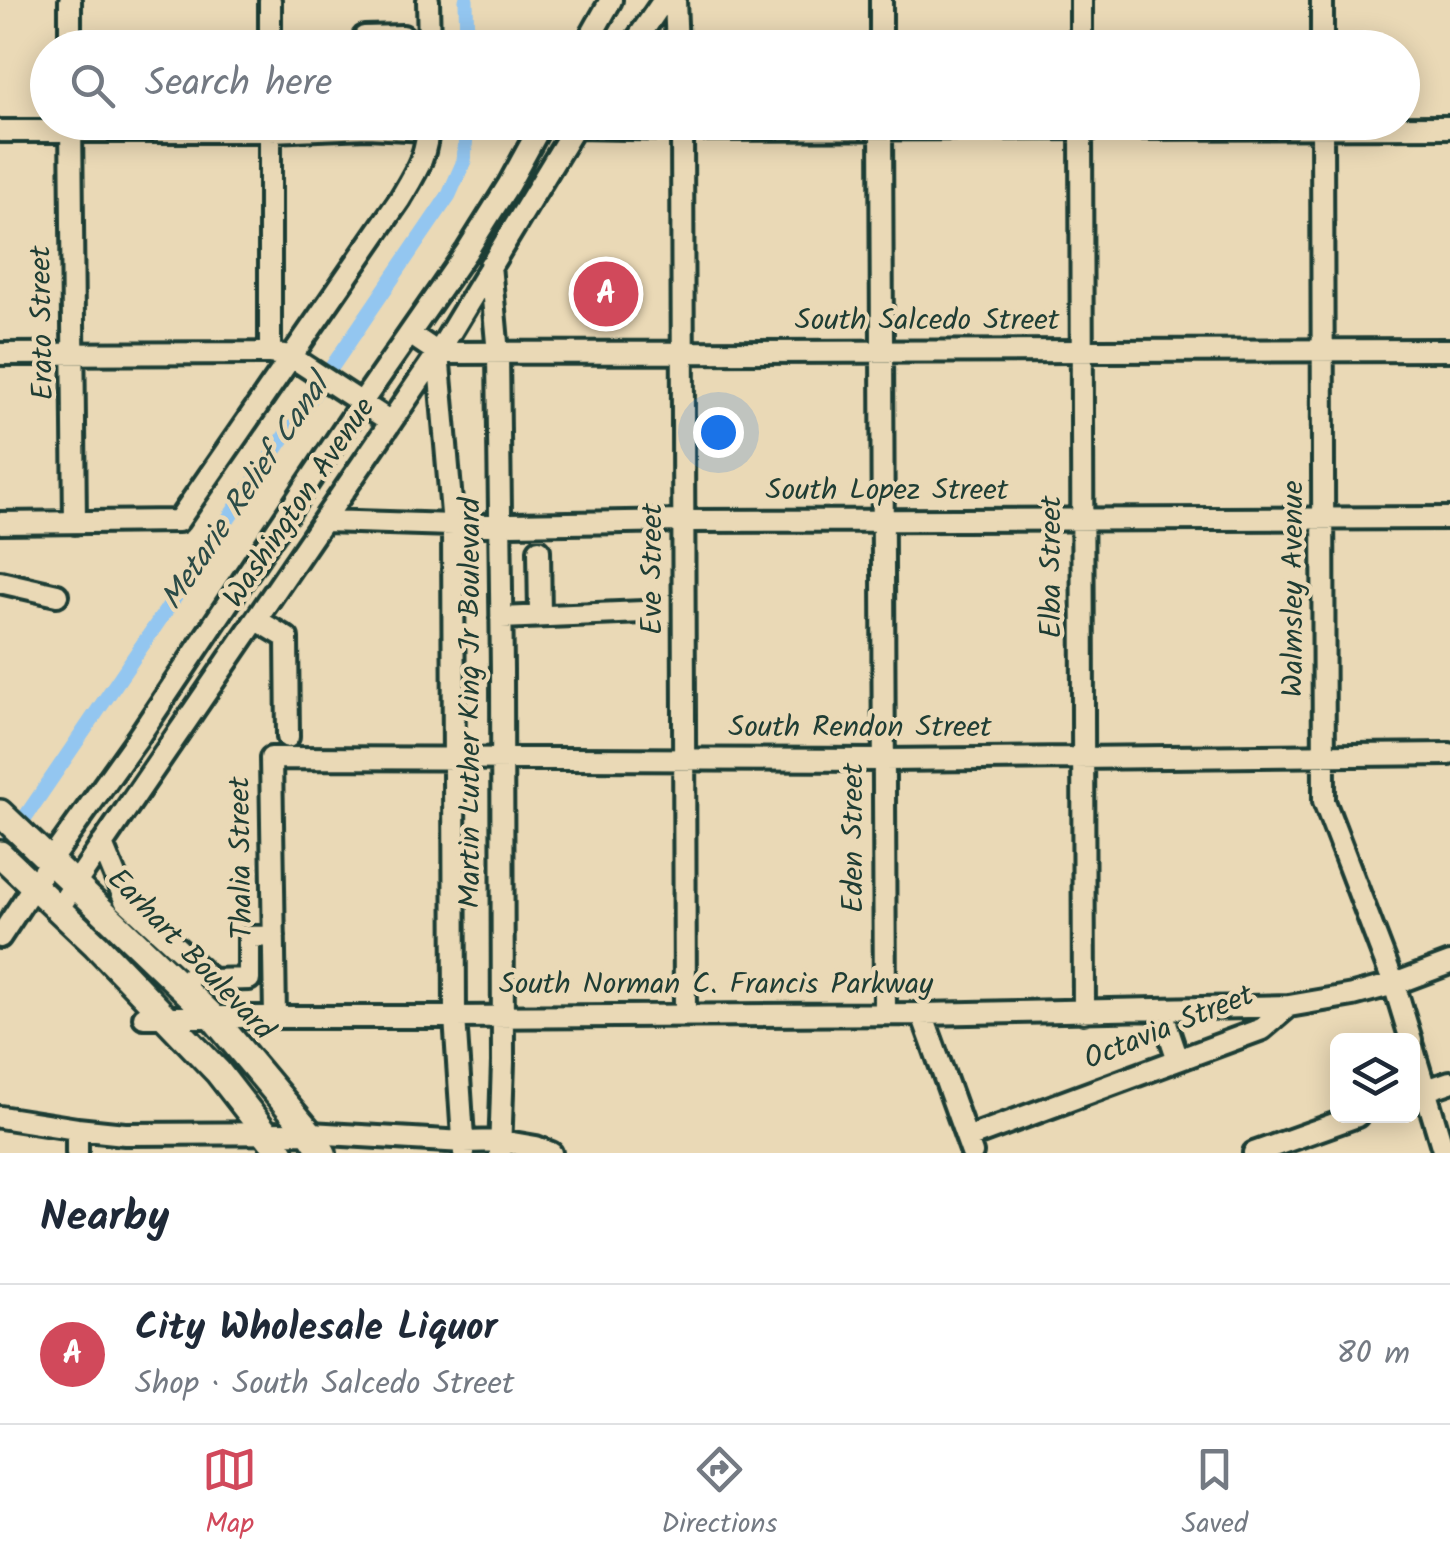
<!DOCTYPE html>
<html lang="en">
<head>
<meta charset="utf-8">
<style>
  :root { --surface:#fff; --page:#f2f2f3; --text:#1f2937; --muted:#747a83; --line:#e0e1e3; --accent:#d1495b }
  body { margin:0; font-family:Kalam,sans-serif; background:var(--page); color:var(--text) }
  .controls { position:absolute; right:30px; bottom:30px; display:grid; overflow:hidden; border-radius:15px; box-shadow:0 5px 25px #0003 }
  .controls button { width:90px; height:90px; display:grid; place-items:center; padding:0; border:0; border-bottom:2px solid var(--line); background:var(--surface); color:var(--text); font:50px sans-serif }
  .you { position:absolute; left:718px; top:432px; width:35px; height:35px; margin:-25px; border:8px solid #fff; border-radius:50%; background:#1a73e8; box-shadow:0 0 0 15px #1a73e833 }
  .badge { display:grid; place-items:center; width:65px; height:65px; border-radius:50%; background:var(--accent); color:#fff; font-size:32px; font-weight:700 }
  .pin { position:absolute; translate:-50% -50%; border:5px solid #fff; box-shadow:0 2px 10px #0006 }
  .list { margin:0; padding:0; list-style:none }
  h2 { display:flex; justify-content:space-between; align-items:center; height:130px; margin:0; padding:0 40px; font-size:42px }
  h2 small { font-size:32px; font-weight:400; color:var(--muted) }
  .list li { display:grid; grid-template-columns:65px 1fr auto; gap:30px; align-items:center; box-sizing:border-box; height:140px; padding:0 40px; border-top:2px solid var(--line) }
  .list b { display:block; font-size:38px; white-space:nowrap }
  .list p { margin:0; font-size:32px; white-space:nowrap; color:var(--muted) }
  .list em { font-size:32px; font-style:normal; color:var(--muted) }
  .icon { flex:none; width:55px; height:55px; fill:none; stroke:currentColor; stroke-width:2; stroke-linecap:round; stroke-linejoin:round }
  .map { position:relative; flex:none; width:1450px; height:1153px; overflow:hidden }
  .search { position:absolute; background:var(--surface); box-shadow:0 5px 25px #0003; left:30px; right:30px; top:30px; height:110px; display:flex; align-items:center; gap:25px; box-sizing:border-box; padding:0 35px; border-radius:55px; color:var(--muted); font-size:38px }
  .sheet { height:270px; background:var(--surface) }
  nav { display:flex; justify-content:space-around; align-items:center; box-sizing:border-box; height:140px; border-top:2px solid var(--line); background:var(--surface); font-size:28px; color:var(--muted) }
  nav a { display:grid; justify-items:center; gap:5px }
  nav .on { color:var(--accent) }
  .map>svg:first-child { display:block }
</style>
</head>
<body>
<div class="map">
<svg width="1450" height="1153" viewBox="0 0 1450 1153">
  <rect width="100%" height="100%" fill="#ead9b6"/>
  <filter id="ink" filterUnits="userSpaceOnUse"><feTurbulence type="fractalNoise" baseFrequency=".01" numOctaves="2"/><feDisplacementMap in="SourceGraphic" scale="20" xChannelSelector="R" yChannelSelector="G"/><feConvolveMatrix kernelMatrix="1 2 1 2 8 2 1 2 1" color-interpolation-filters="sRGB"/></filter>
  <g filter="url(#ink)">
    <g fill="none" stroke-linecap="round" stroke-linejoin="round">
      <path stroke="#93c6f0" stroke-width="15" d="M466,0L467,48
        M0,854L449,195L464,161L467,122"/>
      <g stroke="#1f3d34" stroke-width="28">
        <path id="minor" d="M70,0V48
          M428,0L429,48
          M675,0L677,48
          M881,0V48
          M1081,0V48
          M1322,0V48
          M270,48V0
          M362,48L364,37L403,36
          M584,48L611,0
          M631,48L664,0
          M71,122L75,523
          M682,122L685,1015
          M881,122L885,1014
          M1081,122L1084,1012
          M1322,122L1324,801L1394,984L1411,1040
          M568,123L575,127L682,129L1450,127
          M0,131H270L367,127L428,130
          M490,265L498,354L502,670L503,1062L500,1153
          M410,334L438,353L1450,350
          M270,353V122
          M438,353L453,525L455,1017L464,1153
          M0,354L270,353L290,356L391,422
          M324,521L453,525L683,521L1450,518
          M0,523L178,521L400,199C416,172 428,155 428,122
          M539,550L540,616
          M0,582L57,595
          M501,618L643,612
          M257,620L287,638L288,737
          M102,844L125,900L199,968
          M58,909L438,353L578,122
          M0,937L50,861L137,739L362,402L467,251L509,184L543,122
          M190,977L199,968L211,980L249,979V937L274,936
          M1161,1009L1178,1060
          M922,1014L972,1153
          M144,1017H455L922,1014L1289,1006L1353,995L1394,984L1450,963
          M275,1017L271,758L884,760L1450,754
          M1412,1046L1444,1153
          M1412,1095L1450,1082
          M0,1117L77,1129L125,1134L310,1133L464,1142L501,1141L536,1147L551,1153
          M77,1129V1153
          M967,1138L1262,1029L1289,1006
          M1254,1153L1357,1116"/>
      </g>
      <g stroke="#1f3d34" stroke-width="32">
        <path id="major" d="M0,813L212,1016L310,1133L323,1153
          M0,854L96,945L218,1072L281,1153"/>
      </g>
      <use href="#minor" stroke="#ead9b6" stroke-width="20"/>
      <use href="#major" stroke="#ead9b6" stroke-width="25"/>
    </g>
  </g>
  <g text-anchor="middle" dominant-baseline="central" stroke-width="9" stroke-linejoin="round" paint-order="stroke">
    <g font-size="30" fill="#1f3d34" stroke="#ead9b6">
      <text x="927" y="321">South Salcedo Street</text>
      <text transform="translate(43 323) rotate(-91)">Erato Street</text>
      <text x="887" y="491">South Lopez Street</text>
      <text transform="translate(300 503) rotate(-56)">Washington Avenue</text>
      <text transform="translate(1052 567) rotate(-90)">Elba Street</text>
      <text transform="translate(653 569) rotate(-90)">Eve Street</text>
      <text transform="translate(1294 589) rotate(-90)">Walmsley Avenue</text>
      <text transform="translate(471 703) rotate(-90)">Martin Luther King Jr Boulevard</text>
      <text x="860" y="728">South Rendon Street</text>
      <text transform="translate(854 838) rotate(-90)">Eden Street</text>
      <text transform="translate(242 858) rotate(-91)">Thalia Street</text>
      <text transform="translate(190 955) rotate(46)">Earhart Boulevard</text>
      <text x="716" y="985">South Norman C. Francis Parkway</text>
      <text transform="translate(1169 1028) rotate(-22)">Octavia Street</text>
    </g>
    <g font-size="32" font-style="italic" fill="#2b4b47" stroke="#ead9b6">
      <text transform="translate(246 493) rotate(-56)">Metarie Relief Canal</text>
    </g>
  </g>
</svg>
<div class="controls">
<button><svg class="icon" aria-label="layers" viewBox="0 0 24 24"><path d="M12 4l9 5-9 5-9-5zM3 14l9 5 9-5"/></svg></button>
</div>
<div class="you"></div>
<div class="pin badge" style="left:606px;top:294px">A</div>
<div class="search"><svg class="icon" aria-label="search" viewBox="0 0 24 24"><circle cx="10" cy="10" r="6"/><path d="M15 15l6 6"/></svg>Search here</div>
</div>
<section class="sheet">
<h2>Nearby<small></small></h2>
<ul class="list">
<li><span class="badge">A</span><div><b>City Wholesale Liquor</b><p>Shop · South Salcedo Street</p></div><em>80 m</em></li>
</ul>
</section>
<nav>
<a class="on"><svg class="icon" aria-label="map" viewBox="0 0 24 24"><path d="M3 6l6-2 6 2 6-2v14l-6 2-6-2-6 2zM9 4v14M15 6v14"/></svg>Map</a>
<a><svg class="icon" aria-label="directions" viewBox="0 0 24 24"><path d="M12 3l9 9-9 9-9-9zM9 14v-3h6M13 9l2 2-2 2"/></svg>Directions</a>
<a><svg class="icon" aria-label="saved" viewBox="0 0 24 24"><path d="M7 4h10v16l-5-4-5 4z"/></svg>Saved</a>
</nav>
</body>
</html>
